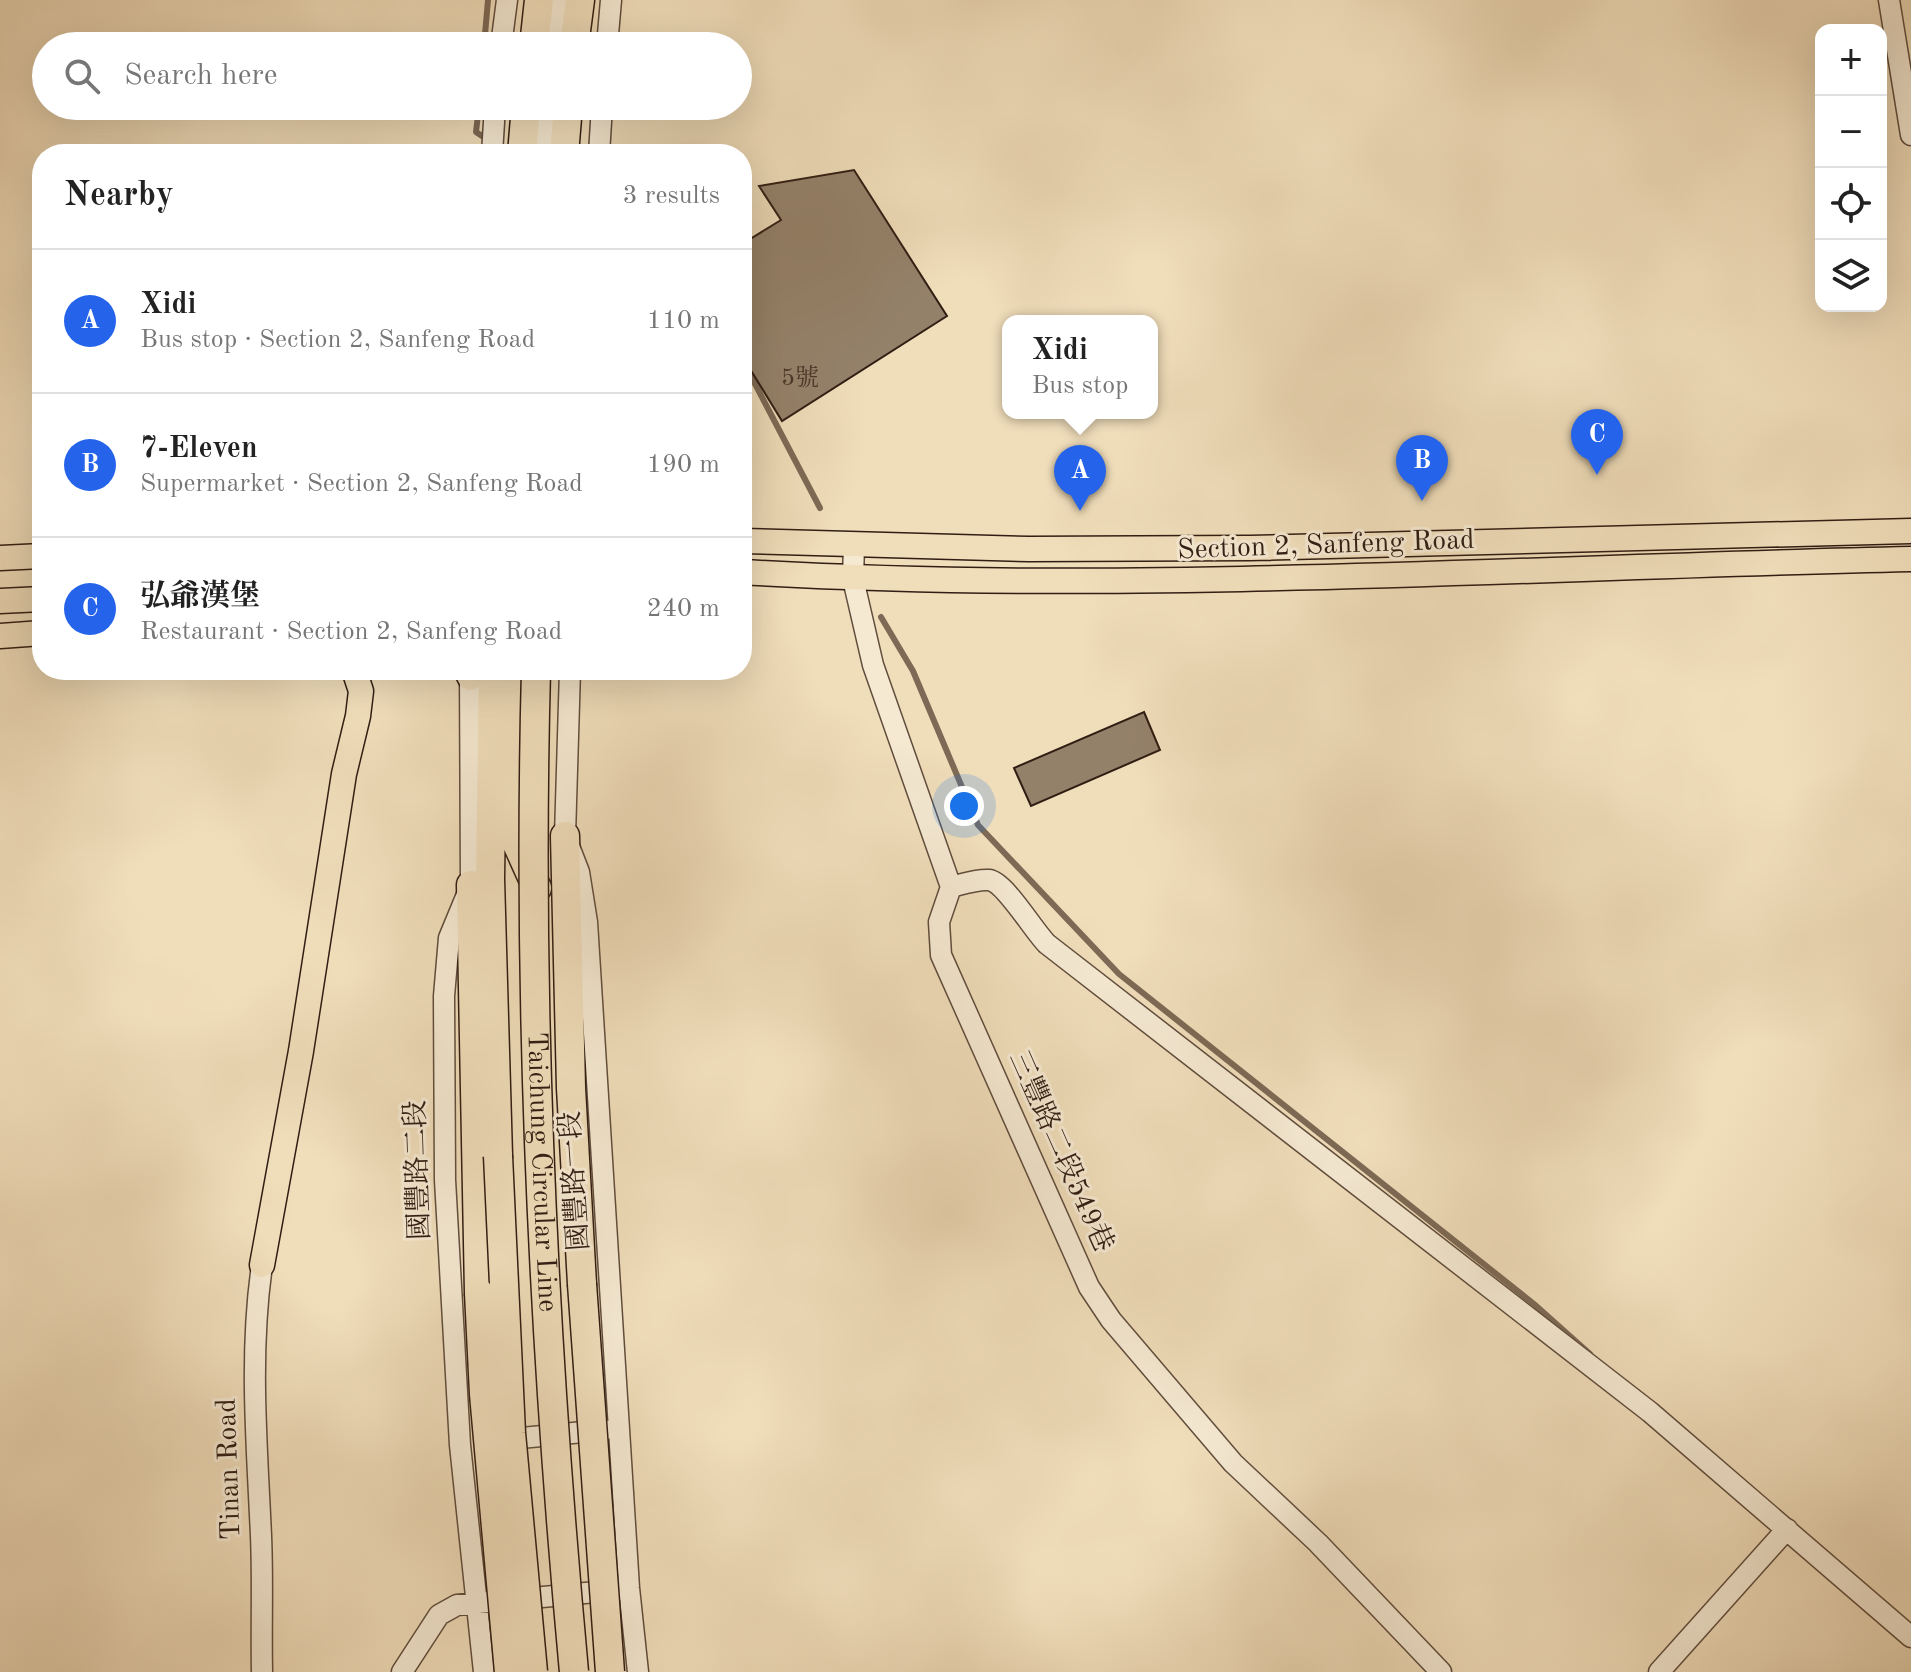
<!DOCTYPE html>
<html lang="en">
<head>
<meta charset="utf-8">
<style>
  :root { --surface:#fff; --page:#f2f2f2; --text:#222; --muted:#767676; --line:#e0e0e0; --accent:#2563eb }
  body { margin:0; font-family:"Old Standard TT","Noto Serif TC",serif; background:var(--page); color:var(--text) }
  .controls { position:absolute; right:24px; top:24px; display:grid; overflow:hidden; border-radius:16px; box-shadow:0 8px 32px #0002 }
  .controls button { width:72px; height:72px; display:grid; place-items:center; padding:0; border:0; border-bottom:2px solid var(--line); background:var(--surface); color:var(--text); font:40px sans-serif }
  .you { position:absolute; left:964px; top:806px; width:28px; height:28px; margin:-20px; border:6px solid #fff; border-radius:50%; background:#1a73e8; box-shadow:0 0 0 12px #1a73e833 }
  .badge { display:grid; place-items:center; width:52px; height:52px; border-radius:50%; background:var(--accent); color:#fff; font-size:26px; font-weight:700 }
  .pin { position:absolute; translate:-50% -66px; filter:drop-shadow(0 2px 4px #0008) }
  .pin::after { content:''; position:absolute; top:42px; width:28px; height:24px; background:inherit; clip-path:polygon(0 0,100% 0,50% 100%) }
  .popup { position:absolute; left:1002px; top:315px; width:156px; height:104px; box-sizing:border-box; display:grid; place-content:center; border-radius:16px; background:var(--surface); filter:drop-shadow(0 2px 6px #0005); font-size:26px; white-space:nowrap; color:var(--muted) }
  .popup b { font-size:30px; color:var(--text) }
  .popup::after { content:''; position:absolute; left:50%; top:100%; margin-left:-16px; border:16px solid transparent; border-top-color:var(--surface) }
  .list { margin:0; padding:0; list-style:none }
  h2 { display:flex; justify-content:space-between; align-items:center; height:104px; margin:0; padding:0 32px; font-size:34px }
  h2 small { font-size:26px; font-weight:400; color:var(--muted) }
  .list li { display:grid; grid-template-columns:52px 1fr auto; gap:24px; align-items:center; box-sizing:border-box; height:144px; padding:0 32px; border-top:2px solid var(--line) }
  .list b { display:block; font-size:30px; white-space:nowrap }
  .list p { margin:0; font-size:26px; white-space:nowrap; color:var(--muted) }
  .list em { font-size:26px; font-style:normal; color:var(--muted) }
  .icon { flex:none; width:44px; height:44px; fill:none; stroke:currentColor; stroke-width:2; stroke-linecap:round; stroke-linejoin:round }
  .map { position:relative; flex:none; width:1911px; height:1672px; overflow:hidden }
  .search { position:absolute; background:var(--surface); box-shadow:0 8px 32px #0002; left:32px; top:32px; width:720px; height:88px; display:flex; align-items:center; gap:20px; box-sizing:border-box; padding:0 28px; border-radius:44px; color:var(--muted); font-size:30px }
  .panel { position:absolute; background:var(--surface); box-shadow:0 8px 32px #0002; left:32px; top:144px; width:720px; height:536px; border-radius:32px }
  .map>svg:first-child { display:block }
</style>
</head>
<body>
<div class="map">
<svg width="1911" height="1672" viewBox="0 0 1911 1672">
  <rect width="100%" height="100%" fill="#f0ddba"/>
  <filter id="stains"><feTurbulence type="fractalNoise" baseFrequency=".0025" numOctaves="4"/><feColorMatrix values="0 0 0 0 .2 0 0 0 0 .09 0 0 0 0 .02 0 0 0 .5 -.17"/></filter>
  <radialGradient id="worn" r=".72"><stop offset=".6" stop-color="#630" stop-opacity="0"/><stop offset="1" stop-color="#630" stop-opacity=".3"/></radialGradient>
  <g fill="none" stroke-linecap="round" stroke-linejoin="round">
    <path stroke="#7d6955" stroke-width="6" d="M484,46L488,0
      M479,106L476,132L488,140
      M742,359L820,508
      M881,617L913,671L978,825L1119,974L1534,1304L1590,1354"/>
  </g>
  <path fill="#94816a" stroke="#311d13" stroke-width="2" d="M854,170L947,316L782,421L742,356V244L781,220L759,186Z
    M1144,712L1160,750L1031,806L1014,768Z"/>
  <g fill="none" stroke-linecap="round" stroke-linejoin="round">
    <g stroke="#614d3d" stroke-width="23">
      <path id="minor" d="M1889,0L1911,135
        M501,46L507,0
        M554,46L560,0
        M607,46L611,0
        M492,154L495,106
        M543,154L547,106
        M599,154L602,106
        M854,544L853,579L873,665L951,887L939,922L941,955L1089,1287L1111,1320L1233,1463L1318,1543L1441,1672
        M470,670L471,885L449,938L444,996L445,1180L460,1445L484,1672
        M570,670L565,836L579,872L587,922L629,1588L638,1672
        M951,887C963,884 977,879 989,880C1005,882 1033,930 1047,944L1650,1412L1911,1637
        M500,1440L604,1430
        M262,1672C261,1627 263,1581 261,1536C257,1445 249,1356 262,1265
        M402,1672L439,1615L457,1605L617,1590
        M1659,1672L1787,1529"/>
    </g>
    <g stroke="#311d13" stroke-width="27">
      <path id="major" d="M742,541L1029,549L1250,548L1911,531
        M0,558L42,556
        M742,572C1131,595 1522,567 1911,559
        M0,601L42,599
        M0,636L42,633
        M466,670L470,678
        M262,1265L301,1051L344,774L358,716L361,691L354,670"/>
    </g>
    <g stroke="#311d13" stroke-width="31">
      <path id="highway" d="M534,46L539,0
        M574,46L580,0
        M522,154L526,106
        M564,154L568,106
        M493,670L490,879L498,1156
        M515,670L514,837L537,888
        M565,836L571,1088L582,1284
        M471,885L479,1293"/>
    </g>
    <use href="#minor" stroke="#f5e9d2" stroke-width="20"/>
    <use href="#major" stroke="#f0ddba" stroke-width="24"/>
    <use href="#highway" stroke="#f0ddba" stroke-width="28"/>
    <g stroke="#311d13" stroke-width="31" stroke-linecap="butt">
      <g id="highway-bridge">
        <path id="s1" d="M536,670C527,1005 543,1338 574,1672"/>
        <path d="M498,1156L511,1433L533,1672"/>
        <path d="M582,1284L610,1672"/>
        <path d="M479,1293L484,1394L509,1672"/>
      </g>
    </g>
    <use href="#highway-bridge" stroke="#f0ddba" stroke-width="28"/>
  </g>
  <g text-anchor="middle" dominant-baseline="central" stroke-width="6" stroke-linejoin="round" paint-order="stroke">
    <g font-size="24" fill="#4a3629">
      <text x="800" y="379">5號</text>
    </g>
    <g font-size="28" fill="#311d13" stroke="#f5e9d2">
      <text transform="translate(1326 546) rotate(-2)">Section 2, Sanfeng Road</text>
      <text transform="translate(1060 1152) rotate(66)">三豐路二段549巷</text>
      <text transform="translate(419 1170) rotate(-92)">國豐路二段</text>
      <text stroke="none"><textPath href="#s1" startOffset="502">Taichung Circular Line</textPath></text>
      <text transform="translate(576 1181) rotate(-94)">國豐路一段</text>
      <text transform="translate(230 1469) rotate(-92)">Tinan Road</text>
    </g>
  </g>
  <rect width="100%" height="100%" filter="url(#stains)"/>
  <rect width="100%" height="100%" fill="url(#worn)"/>
</svg>
<div class="controls">
<button>+</button>
<button>−</button>
<button><svg class="icon" aria-label="locate" viewBox="0 0 24 24"><circle cx="12" cy="12" r="6"/><path d="M12 2v4M12 18v4M2 12h4M18 12h4"/></svg></button>
<button><svg class="icon" aria-label="layers" viewBox="0 0 24 24"><path d="M12 4l9 5-9 5-9-5zM3 14l9 5 9-5"/></svg></button>
</div>
<div class="you"></div>
<div class="pin badge" style="left:1080px;top:511px">A</div>
<div class="popup"><b>Xidi</b>Bus stop</div>
<div class="pin badge" style="left:1422px;top:501px">B</div>
<div class="pin badge" style="left:1597px;top:475px">C</div>
<div class="search"><svg class="icon" aria-label="search" viewBox="0 0 24 24"><circle cx="10" cy="10" r="6"/><path d="M15 15l6 6"/></svg>Search here</div>
<section class="panel">
<h2>Nearby<small>3 results</small></h2>
<ul class="list">
<li><span class="badge">A</span><div><b>Xidi</b><p>Bus stop · Section 2, Sanfeng Road</p></div><em>110 m</em></li>
<li><span class="badge">B</span><div><b>7-Eleven</b><p>Supermarket · Section 2, Sanfeng Road</p></div><em>190 m</em></li>
<li><span class="badge">C</span><div><b>弘爺漢堡</b><p>Restaurant · Section 2, Sanfeng Road</p></div><em>240 m</em></li>
</ul>
</section>
</div>
</body>
</html>
